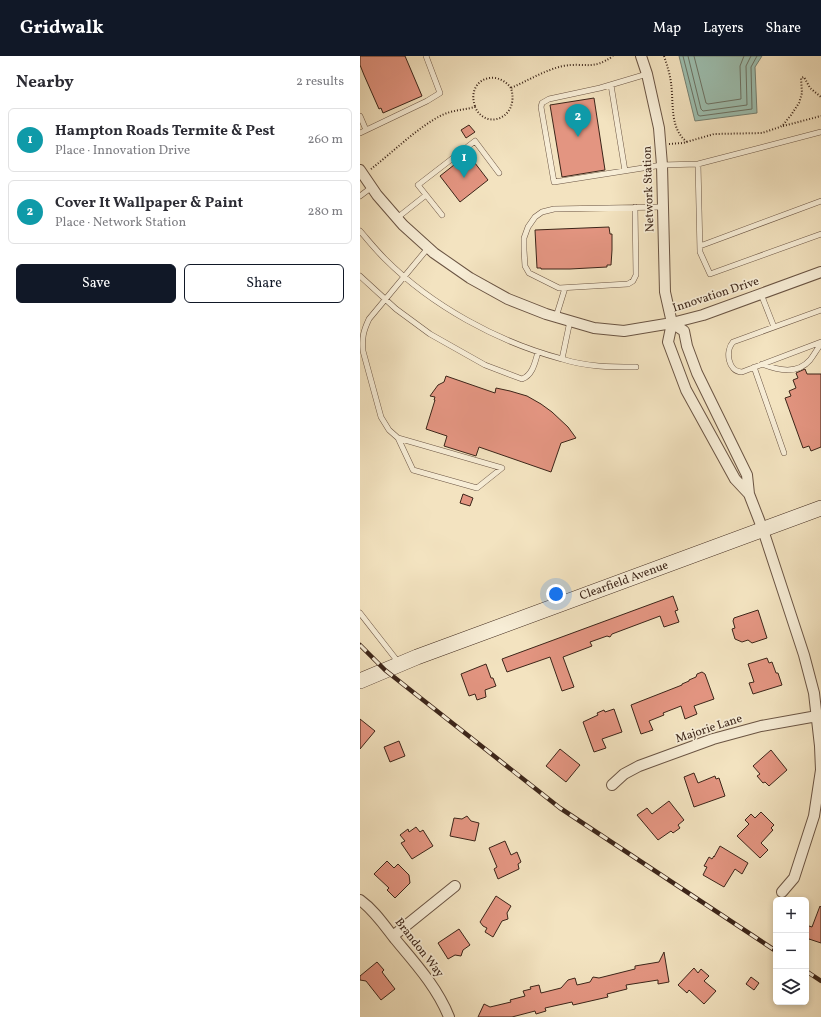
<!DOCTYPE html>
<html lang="en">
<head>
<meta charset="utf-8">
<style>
  :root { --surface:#fff; --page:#f7f7f7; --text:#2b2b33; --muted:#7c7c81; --line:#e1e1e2; --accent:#111827 }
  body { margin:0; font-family:Vollkorn,serif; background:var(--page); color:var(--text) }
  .controls { position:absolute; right:12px; bottom:12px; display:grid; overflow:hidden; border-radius:6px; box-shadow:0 2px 6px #0003 }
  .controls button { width:36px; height:36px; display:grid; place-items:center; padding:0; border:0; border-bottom:1px solid var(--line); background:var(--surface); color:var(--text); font:20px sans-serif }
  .you { position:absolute; left:196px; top:538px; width:14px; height:14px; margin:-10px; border:3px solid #fff; border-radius:50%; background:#1a73e8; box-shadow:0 0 0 6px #1a73e833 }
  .badge { display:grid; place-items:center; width:26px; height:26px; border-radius:50%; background:var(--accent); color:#fff; font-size:13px; font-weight:700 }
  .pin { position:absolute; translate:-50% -33px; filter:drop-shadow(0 1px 2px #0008) }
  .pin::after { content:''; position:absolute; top:21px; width:14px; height:12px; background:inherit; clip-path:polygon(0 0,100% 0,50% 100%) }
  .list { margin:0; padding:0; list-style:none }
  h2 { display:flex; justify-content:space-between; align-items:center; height:52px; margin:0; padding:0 16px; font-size:17px }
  h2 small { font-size:13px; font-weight:400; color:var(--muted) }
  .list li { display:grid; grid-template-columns:26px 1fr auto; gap:12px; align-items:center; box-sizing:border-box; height:64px; margin:0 8px 8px; padding:0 8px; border:1px solid var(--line); border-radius:6px }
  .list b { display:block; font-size:15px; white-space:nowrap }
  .list p { margin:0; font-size:13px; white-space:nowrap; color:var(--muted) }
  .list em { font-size:13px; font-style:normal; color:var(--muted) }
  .actions { display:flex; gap:8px; padding:12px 16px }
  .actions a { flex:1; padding:9px 0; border:1px solid var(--accent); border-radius:6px; text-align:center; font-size:14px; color:var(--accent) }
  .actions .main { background:var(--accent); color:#fff }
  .icon { flex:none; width:22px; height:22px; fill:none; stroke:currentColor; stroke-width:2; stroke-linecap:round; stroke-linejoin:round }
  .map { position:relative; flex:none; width:461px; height:961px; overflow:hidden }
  header { display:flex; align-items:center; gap:24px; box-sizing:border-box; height:56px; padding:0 20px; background:var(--accent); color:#fff }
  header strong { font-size:19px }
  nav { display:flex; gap:22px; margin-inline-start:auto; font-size:14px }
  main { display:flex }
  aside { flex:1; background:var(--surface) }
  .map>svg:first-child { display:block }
</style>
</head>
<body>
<header>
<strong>Gridwalk</strong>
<nav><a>Map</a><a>Layers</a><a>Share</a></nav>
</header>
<main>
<aside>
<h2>Nearby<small>2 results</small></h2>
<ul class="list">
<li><span class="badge" style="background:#0f9aa8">1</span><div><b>Hampton Roads Termite &amp; Pest</b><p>Place · Innovation Drive</p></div><em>260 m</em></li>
<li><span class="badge" style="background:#0f9aa8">2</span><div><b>Cover It Wallpaper &amp; Paint</b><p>Place · Network Station</p></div><em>280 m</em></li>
</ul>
<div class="actions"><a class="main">Save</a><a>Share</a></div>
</aside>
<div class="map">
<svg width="461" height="961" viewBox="0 0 461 961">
  <rect width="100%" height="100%" fill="#f3e3c0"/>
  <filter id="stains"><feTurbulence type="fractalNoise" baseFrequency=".005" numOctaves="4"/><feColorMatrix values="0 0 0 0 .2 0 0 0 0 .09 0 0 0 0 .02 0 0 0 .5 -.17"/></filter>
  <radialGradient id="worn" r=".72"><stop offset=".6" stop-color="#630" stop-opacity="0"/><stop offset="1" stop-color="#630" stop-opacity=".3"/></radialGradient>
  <path fill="#9cbeaf" stroke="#768173" d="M319,0H402L395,11L397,57L335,65Z"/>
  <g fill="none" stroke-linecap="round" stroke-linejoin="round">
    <path stroke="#6c7264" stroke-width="1" d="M323,0L338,59L340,60L392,53L391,11L397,0
      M328,0L341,53L343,55L387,49L386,10L391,0
      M334,0L346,47L348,48L381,43L380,10L384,0"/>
  </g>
  <path fill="#e39581" stroke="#3c2519" d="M0,0H45L62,40L23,57L21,52L19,53L4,19L0,9Z
    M234,42L245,114L202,121L190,49Z
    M109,69L115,76L106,82L101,74Z
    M108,98L128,124L100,146L80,120Z
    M249,171L250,178H252V194L251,209H247V211L210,213H181V212H177L175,174Z
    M445,313L447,318H461V391L451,395L449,390L443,392L425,342L431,340L429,335L436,332L433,324L438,322L436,317Z
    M86,320L135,337L136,332L150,335L167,340L181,348L192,356L208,371L216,382L201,387L191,416L119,391L116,400L84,390L87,380L66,373L75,344H74L75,341L70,340L78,329L84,326Z
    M103,438L113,442L110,450L100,447Z
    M313,540L318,554L315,555L319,566L304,571L300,560L252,578L250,581L247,580L230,586L232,590L203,601L214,631L202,635L190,601L147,616L142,603Z
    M398,554L407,582L392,587L388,584L382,586L375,583L372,573L375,572L373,565L374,562Z
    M407,602L409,607L412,606L416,617H418L422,629L393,638L389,627L394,626L388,608Z
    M126,608L131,622H133L136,630L125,634L126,641L117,644L115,638L109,640L101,618Z
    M342,616L345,618L354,643L334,650L337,658L325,663L321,650L303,657L304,659L289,665L293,674L281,678L271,649L322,629V628L329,625V624L336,621L337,618Z
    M254,653L262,676L242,683L246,692L234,696L223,666L238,659L237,657L244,654L245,656Z
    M0,663L15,675L0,693Z
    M39,685L45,700L30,706L24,691Z
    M200,693L220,709L206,726L186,710Z
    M411,694L427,714L409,730L405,726L403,727L397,720L400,718L393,710Z
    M334,717L338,727L355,720L356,723L359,722L365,740L334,751L324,721Z
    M309,745L324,764L318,769L320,772L313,777L311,775L298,784L277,759L287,752L292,758Z
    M401,756L414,769L411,772L413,774L401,787L408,794L400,802L377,780L389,768L385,764L391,758L395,762Z
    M107,760L111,765L119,767L115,785L90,780L94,762L102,763Z
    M56,771L60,776L63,774L73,790L52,803L41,787L45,785L40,779L48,773L49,776Z
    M145,785L151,799L157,796L161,806L158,808L159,813L138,823L134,813L137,811L129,792Z
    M360,790L388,807L382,818L375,813L364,831L343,819L347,811L344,810L349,801L352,803L354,800V801Z
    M27,805L34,812L38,808L49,819L50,827L35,842L27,834L29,832L14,818Z
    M136,840L151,850L147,857L148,863L142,865L133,881L125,876L127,872L123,870L120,866Z
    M460,850L461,851V887L446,882V869L452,871Z
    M99,873L110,889L103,894L101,900L95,899L88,903L78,887Z
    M304,896L309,926L298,928V924L266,929L267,933L247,938L248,941L213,949L212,946L185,952L186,955L176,958L175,955L152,961H118L124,948L130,951L151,946L150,944L165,940L163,935L171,933L170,931L179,929L181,937L201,932L208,924L215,922L217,929L230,926L233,921L239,922L275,913V910L299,906Z
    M17,906L24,914L22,916L35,933L21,944L6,925L0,924V920Z
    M334,912L338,917L341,913L349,920L344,925L356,935L344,948L329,934L327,937L318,929Z
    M391,921L399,927L394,934L386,928Z"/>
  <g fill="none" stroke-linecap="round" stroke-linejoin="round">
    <g stroke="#6a5443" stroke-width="6">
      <path id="lane" d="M287,18L240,32L189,43L182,47L181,51L194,126L302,109L338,108L461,76
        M251,29L265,115
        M0,60L6,74
        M0,77L67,45L80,37L66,0
        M338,108L340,196L350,218L461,178
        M0,140L12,131
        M275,151L276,219L273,225L268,228L199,232L169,217L165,210L164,194V182L168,171L175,161L182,156L194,153L303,151
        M82,159L58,129L115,85L139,117
        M37,162L66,139
        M0,175C8,184 16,194 25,203C72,250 138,286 202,303
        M340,190L461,145
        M0,220L36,253L70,278L125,309L162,323C173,319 175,306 178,296
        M401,238L414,271
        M461,254L373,286C365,295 368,316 382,316L461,286
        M196,261L205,232
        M210,265L202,303C227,311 250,311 276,311
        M402,308C418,314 437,319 450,304C454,299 457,293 461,288
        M394,311L424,397
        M38,382L53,414L117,432L142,412L38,382L29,374L21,361L3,295C2,281 3,276 9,263L68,192
        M0,557L39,607"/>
    </g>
    <g stroke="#6a5443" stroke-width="12">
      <path id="street" d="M281,0L287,18L299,72L302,109L305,236L312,267
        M0,114L17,139L43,169L74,197L110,222L148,243L186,258L234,272L264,275L312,267L343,259L461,216
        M389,438L375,423L326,334L308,286L312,267L324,275L327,290L337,317L387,419L389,438L403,474L444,599L454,637L460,690L461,714L454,760L434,822L422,836
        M252,729L264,718L279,710L353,683L401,670L457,660L461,661
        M0,844C14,854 24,869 35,883C55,907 77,931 89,961
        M33,880L95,830"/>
    </g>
    <g stroke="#3c2519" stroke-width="16">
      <path id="secondary" d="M0,625L57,601L461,452"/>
    </g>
    <path stroke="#3c2519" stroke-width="2" stroke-dasharray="1 2" stroke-linecap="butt" d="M304,0C307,9 310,18 311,27C314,47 309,72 327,86
      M115,50C106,25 135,11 151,32
      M423,70L461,60
      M309,88L323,87L354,78L402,77L420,71L423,69L431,59L439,47L442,37L441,22L444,21L450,32L461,41
      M11,113C33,96 58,71 82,59C93,54 104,54 115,51C126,75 160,62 151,32C167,25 185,14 203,10C225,6 232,15 253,0"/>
    <use href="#lane" stroke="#f7edd6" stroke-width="5"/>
    <use href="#street" stroke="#f7edd6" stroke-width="10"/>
    <use href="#secondary" stroke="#f7edd6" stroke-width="15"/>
    <g stroke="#3c2519" stroke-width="4.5">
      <path id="rail" d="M0,589L25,614L200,752L416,895
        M446,915L461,925"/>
    </g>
    <use href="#rail" stroke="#f7edd6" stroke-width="3" stroke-dasharray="9" stroke-linecap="butt"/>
  </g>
  <g text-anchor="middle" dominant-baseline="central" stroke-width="3.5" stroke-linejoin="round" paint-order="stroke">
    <g font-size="12" fill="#3c2519" stroke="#f7edd6">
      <text transform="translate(289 133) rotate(-92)">Network Station</text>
      <text transform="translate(356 239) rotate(-18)">Innovation Drive</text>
      <text transform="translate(264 525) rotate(-20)">Clearfield Avenue</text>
      <text transform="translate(349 673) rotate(-18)">Majorie Lane</text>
      <text transform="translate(59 892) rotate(52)">Brandon Way</text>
    </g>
  </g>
  <rect width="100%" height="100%" filter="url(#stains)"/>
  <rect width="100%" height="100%" fill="url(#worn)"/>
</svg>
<div class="controls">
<button>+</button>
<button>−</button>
<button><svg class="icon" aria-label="layers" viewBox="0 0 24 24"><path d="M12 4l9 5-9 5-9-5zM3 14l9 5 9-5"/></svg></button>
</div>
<div class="you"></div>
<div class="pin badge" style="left:104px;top:122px;background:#0f9aa8">1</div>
<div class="pin badge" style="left:218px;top:81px;background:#0f9aa8">2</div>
</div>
</main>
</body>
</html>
